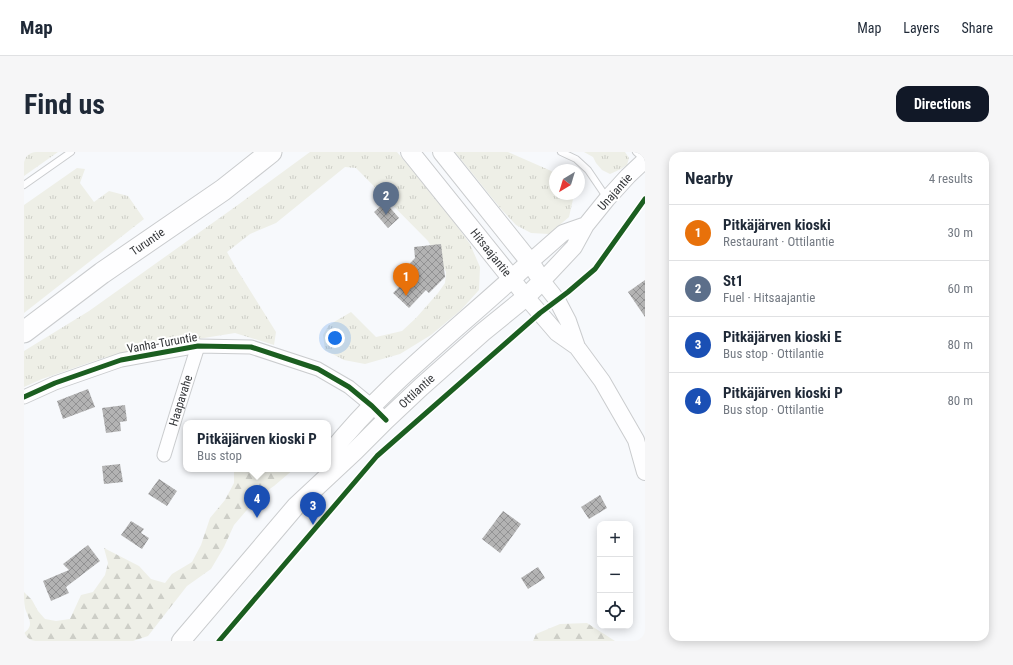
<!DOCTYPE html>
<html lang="en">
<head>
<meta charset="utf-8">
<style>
  :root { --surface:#fff; --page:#f6f6f7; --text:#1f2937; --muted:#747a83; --line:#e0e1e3; --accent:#111827 }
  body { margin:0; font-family:"Roboto Condensed",sans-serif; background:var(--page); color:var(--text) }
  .controls { position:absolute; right:12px; bottom:12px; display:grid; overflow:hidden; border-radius:8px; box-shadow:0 2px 10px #0003 }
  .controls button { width:36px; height:36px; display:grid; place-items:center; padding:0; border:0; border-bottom:1px solid var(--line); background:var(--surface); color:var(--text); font:20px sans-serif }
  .compass { position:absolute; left:525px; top:12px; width:36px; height:36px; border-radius:50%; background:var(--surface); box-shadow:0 2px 10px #0003; rotate:218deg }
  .you { position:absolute; left:311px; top:186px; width:14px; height:14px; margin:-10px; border:3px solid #fff; border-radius:50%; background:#1a73e8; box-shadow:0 0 0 6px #1a73e833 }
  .badge { display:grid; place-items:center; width:26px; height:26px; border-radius:50%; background:var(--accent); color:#fff; font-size:13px; font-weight:700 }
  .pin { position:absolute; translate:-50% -33px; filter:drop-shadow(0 1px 2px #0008) }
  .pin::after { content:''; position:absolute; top:21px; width:14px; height:12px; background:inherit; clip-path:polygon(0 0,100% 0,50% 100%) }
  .popup { position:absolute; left:159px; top:268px; width:148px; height:52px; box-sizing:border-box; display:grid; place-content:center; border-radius:8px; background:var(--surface); filter:drop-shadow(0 1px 3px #0005); font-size:13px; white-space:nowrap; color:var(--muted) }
  .popup b { font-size:15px; color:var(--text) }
  .popup::after { content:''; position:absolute; left:50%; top:100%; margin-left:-8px; border:8px solid transparent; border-top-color:var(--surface) }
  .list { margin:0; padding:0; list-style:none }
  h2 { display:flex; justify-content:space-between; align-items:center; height:52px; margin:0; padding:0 16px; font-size:17px }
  h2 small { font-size:13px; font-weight:400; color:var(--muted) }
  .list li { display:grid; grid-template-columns:26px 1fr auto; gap:12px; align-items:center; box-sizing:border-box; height:56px; padding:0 16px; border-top:1px solid var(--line) }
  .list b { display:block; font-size:15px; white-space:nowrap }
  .list p { margin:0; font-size:13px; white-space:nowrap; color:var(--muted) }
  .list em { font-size:13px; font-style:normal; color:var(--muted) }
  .icon { flex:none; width:22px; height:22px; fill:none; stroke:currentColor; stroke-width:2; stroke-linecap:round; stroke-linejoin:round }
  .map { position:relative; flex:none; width:621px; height:489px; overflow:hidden; border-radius:12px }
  header { display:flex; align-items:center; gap:24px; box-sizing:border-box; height:56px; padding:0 20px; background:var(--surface); border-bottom:1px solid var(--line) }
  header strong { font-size:19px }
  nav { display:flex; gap:22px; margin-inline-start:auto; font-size:14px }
  .intro { display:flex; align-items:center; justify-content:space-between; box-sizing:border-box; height:96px; padding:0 24px }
  h1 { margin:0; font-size:28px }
  .button { padding:10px 18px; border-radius:12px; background:var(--accent); color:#fff; font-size:14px; font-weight:700 }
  main { display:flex; gap:24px; padding:0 24px }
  aside { flex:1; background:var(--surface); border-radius:12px; box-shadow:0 2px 10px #0003 }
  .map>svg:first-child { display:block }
</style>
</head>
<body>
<header>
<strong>Map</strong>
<nav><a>Map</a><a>Layers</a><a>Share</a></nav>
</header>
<div class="intro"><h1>Find us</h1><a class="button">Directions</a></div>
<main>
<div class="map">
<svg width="621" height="489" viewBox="0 0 621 489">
  <defs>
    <pattern id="grass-tufts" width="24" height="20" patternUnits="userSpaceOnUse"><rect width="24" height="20" fill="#eeefe7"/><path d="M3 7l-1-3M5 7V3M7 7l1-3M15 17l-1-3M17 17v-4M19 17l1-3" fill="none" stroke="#cdcec7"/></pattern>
    <pattern id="forest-firs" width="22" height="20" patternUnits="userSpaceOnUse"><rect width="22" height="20" fill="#eeefe7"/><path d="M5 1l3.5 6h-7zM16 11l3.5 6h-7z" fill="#cdcec7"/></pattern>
    <pattern id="building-cross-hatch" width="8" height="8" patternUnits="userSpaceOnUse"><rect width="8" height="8" fill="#b3b3b3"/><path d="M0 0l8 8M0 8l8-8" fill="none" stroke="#929293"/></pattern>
  </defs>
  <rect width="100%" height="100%" fill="#f7f9fc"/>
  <path fill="url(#grass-tufts)" d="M4,0H34L0,24V6Z
    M286,0H373L417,52L446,92L456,115L455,138L437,158L407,183L376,202L341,212L320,208L301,198L299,183L305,173L327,160L352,185L378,179L392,166L414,141L421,131L422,120L404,89L332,16L321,15L252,71L226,82L203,100L212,116L252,180L250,193L211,181L155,190L79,206L18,227L0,235V199L65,159L211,55Z
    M431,0H484L525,18L531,21V42H550V43L545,65L525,82L507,81L492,73L477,57Z
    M560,0H601L605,6L603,13L597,17L586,22L578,18L572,11L569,5Z
    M53,16L61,17L56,31L70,50L85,39L104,44L120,67L0,161V53Z"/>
  <path fill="url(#forest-firs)" d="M210,317H270L250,334L234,345L210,373L200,395L187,417L163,434L124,484L109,489H0V481C11,473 4,466 1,456C0,451 0,445 0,440L8,448L14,459L21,467L32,469L46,467L57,443L69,440L81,423L84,411L80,396L115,414L127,427L141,431L148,422L168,410L177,393L186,366L201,348L210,331Z
    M563,471L591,489H509L512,482L536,472Z"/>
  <path fill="url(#building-cross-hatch)" d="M361,50L375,66L364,76L350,60Z
    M417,92L421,125L405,141L402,138L385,156L369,141L380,130L374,124L391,106L390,95Z
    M621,128V165L604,140Z
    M64,237L71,255L39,267L33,249Z
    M101,253L103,269L96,270L97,279L82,281L78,256Z
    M96,312L99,330L80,332L78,314Z
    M135,327L153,339L143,354L124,342Z
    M576,343L583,356L565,367L557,355Z
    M479,359L497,372L476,401L458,387Z
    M107,369L120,377L117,381L125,386L118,397L97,383Z
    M64,393L76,409L42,435L45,441L27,449L19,429L45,418L39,412Z
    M514,415L521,426L504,437L497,426Z"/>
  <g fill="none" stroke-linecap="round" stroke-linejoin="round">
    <g stroke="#caccce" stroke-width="8">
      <path id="service" d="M537,0L552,7L564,18L583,46
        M612,0L621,8
        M0,33L47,0"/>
    </g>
    <g stroke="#caccce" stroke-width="15">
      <g id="minor">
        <path d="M0,245L31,231L97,208L174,194L227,195L294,217L325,235L348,254L362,268"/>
        <path id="s1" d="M140,303L154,257L174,194"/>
      </g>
    </g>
    <g stroke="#caccce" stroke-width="18">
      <path id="tertiary" d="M621,8L604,24L583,47L562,73L550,95L518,129L533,148L544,169L553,195L578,229L612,288L621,320
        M506,110L539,81L562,73
        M488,127L502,145L533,181L553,195"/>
    </g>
    <g stroke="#caccce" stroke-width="20">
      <g id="secondary">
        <path id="s2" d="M386,0L488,127"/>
        <path d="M304,304C362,230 438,174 506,110"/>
        <path id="s3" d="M157,489L233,400L272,354L331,299L362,268L397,235L459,180L502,145L518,129L506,110L418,0"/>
      </g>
    </g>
    <g stroke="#caccce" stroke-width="23">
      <g id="trunk">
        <path id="s4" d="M0,180L78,121L199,38L247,0"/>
      </g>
    </g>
    <use href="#service" stroke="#fefeff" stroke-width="6"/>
    <use href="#minor" stroke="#fefeff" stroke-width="13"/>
    <use href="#tertiary" stroke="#fefeff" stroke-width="16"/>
    <use href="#secondary" stroke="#fefeff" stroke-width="18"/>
    <use href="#trunk" stroke="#fefeff" stroke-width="21"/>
    <g stroke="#fff" stroke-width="8">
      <path id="cycleway" d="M0,245L31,231L97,208L174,194L227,195L294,217L325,235L348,254L362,268
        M195,489L353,304L516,161L544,140L571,117L621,47"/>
    </g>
    <use href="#cycleway" stroke="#1b5e20" stroke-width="5"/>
  </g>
  <g text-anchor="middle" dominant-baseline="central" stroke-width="4" stroke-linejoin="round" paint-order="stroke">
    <g font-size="12" fill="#35373a" stroke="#fff">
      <text transform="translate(591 40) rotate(-48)">Unajantie</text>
      <text stroke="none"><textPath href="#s4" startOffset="153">Turuntie</textPath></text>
      <text stroke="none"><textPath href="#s2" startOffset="129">Hitsaajantie</textPath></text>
      <text transform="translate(138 191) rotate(-10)">Vanha-Turuntie</text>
      <text stroke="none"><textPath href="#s3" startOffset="344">Ottilantie</textPath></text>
      <text stroke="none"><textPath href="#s1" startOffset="57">Haapavahe</textPath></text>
    </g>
  </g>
</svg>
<div class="controls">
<button>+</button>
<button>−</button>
<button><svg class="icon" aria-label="locate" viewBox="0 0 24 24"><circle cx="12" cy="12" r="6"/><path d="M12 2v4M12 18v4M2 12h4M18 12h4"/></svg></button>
</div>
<svg class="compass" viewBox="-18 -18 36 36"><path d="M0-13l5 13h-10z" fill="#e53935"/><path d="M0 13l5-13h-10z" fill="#747a83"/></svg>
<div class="you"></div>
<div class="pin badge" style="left:382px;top:144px;background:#e8710a">1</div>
<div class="pin badge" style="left:362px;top:63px;background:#5c6f8a">2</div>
<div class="pin badge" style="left:289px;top:373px;background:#1a4fb4">3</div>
<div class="pin badge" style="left:233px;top:366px;background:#1a4fb4">4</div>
<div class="popup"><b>Pitkäjärven kioski P</b>Bus stop</div>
</div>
<aside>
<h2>Nearby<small>4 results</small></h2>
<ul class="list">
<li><span class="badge" style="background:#e8710a">1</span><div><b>Pitkäjärven kioski</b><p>Restaurant · Ottilantie</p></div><em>30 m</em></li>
<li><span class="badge" style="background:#5c6f8a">2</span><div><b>St1</b><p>Fuel · Hitsaajantie</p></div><em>60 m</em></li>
<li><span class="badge" style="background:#1a4fb4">3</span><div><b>Pitkäjärven kioski E</b><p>Bus stop · Ottilantie</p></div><em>80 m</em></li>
<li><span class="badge" style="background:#1a4fb4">4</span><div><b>Pitkäjärven kioski P</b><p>Bus stop · Ottilantie</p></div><em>80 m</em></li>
</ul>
</aside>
</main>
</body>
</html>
